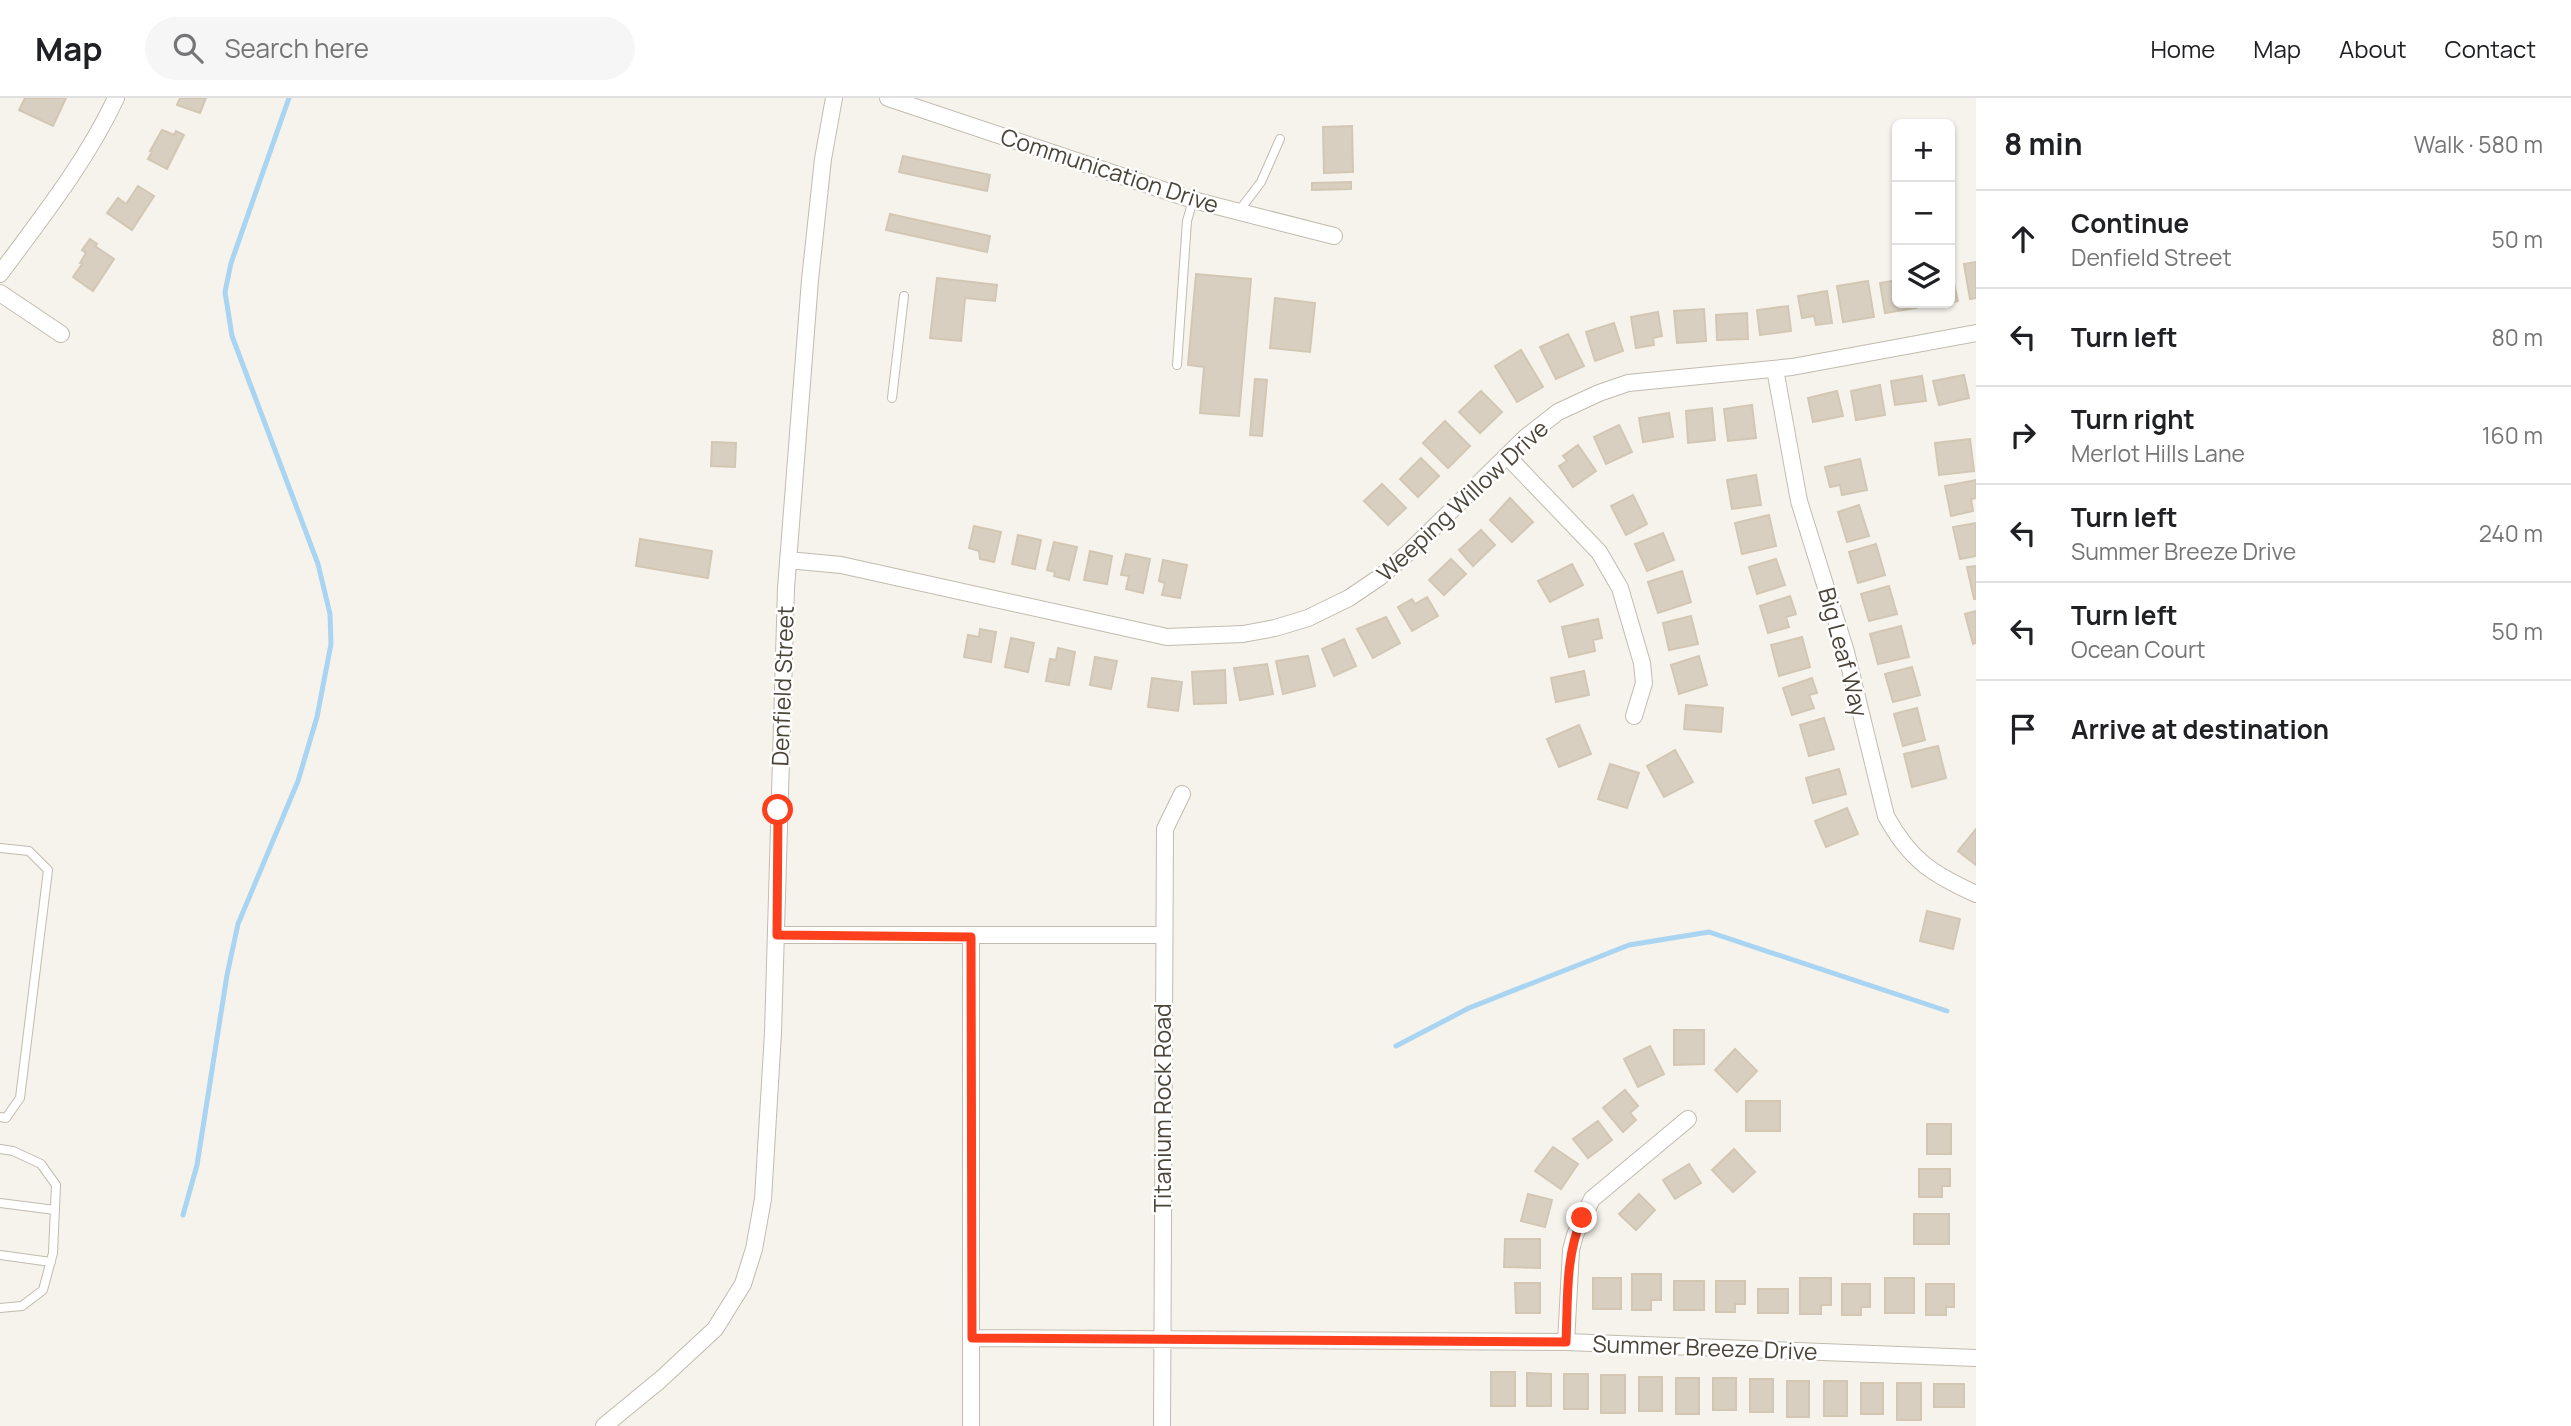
<!DOCTYPE html>
<html lang="en">
<head>
<meta charset="utf-8">
<style>
  :root { --surface:#fff; --page:#f6f6f6; --text:#202124; --muted:#757577; --line:#e0e0e0 }
  body { margin:0; font-family:Manrope,sans-serif; background:var(--page); color:var(--text) }
  .controls { position:absolute; right:21px; top:21px; display:grid; overflow:hidden; border-radius:10px; box-shadow:0 2px 5px #0004 }
  .controls button { width:63px; height:63px; display:grid; place-items:center; padding:0; border:0; border-bottom:2px solid var(--line); background:var(--surface); color:var(--text); font:35px sans-serif }
  .stop { position:absolute; width:21px; height:21px; margin:-16px; border:5px solid #fc3f1d; border-radius:50%; background:#fff }
  .stop.end { background:#fc3f1d; border-color:#fff; box-shadow:0 2px 7px #0008 }
  .list { margin:0; padding:0; list-style:none }
  h2 { display:flex; justify-content:space-between; align-items:center; height:91px; margin:0; padding:0 28px; font-size:30px }
  h2 small { font-size:23px; font-weight:400; color:var(--muted) }
  .list li { display:grid; grid-template-columns:46px 1fr auto; gap:21px; align-items:center; box-sizing:border-box; height:98px; padding:0 28px; border-top:2px solid var(--line) }
  .list b { display:block; font-size:26px; white-space:nowrap }
  .list p { margin:0; font-size:23px; white-space:nowrap; color:var(--muted) }
  .list em { font-size:23px; font-style:normal; color:var(--muted) }
  .icon { flex:none; width:38px; height:38px; fill:none; stroke:currentColor; stroke-width:2; stroke-linecap:round; stroke-linejoin:round }
  .map { position:relative; flex:none; width:1976px; height:1328px; overflow:hidden }
  header { display:flex; align-items:center; gap:42px; box-sizing:border-box; height:98px; padding:0 35px; background:var(--surface); border-bottom:2px solid var(--line) }
  header strong { font-size:33px }
  nav { display:flex; gap:38px; margin-inline-start:auto; font-size:24px }
  .search { width:490px; height:63px; background:var(--page); display:flex; align-items:center; gap:18px; box-sizing:border-box; padding:0 24px; border-radius:38px; color:var(--muted); font-size:26px }
  main { display:flex }
  aside { flex:1; background:var(--surface) }
  .map>svg:first-child { display:block }
</style>
</head>
<body>
<header>
<strong>Map</strong>
<div class="search"><svg class="icon" aria-label="search" viewBox="0 0 24 24"><circle cx="10" cy="10" r="6"/><path d="M15 15l6 6"/></svg>Search here</div>
<nav><a>Home</a><a>Map</a><a>About</a><a>Contact</a></nav>
</header>
<main>
<div class="map">
<svg width="1976" height="1328" viewBox="0 0 1976 1328">
  <rect width="100%" height="100%" fill="#f6f3ec"/>
  <g fill="none" stroke-linecap="round" stroke-linejoin="round">
    <path stroke="#a9d4f2" stroke-width="5" d="M1396,948L1469,910L1629,847L1709,834L1947,913
      M183,1117L197,1067L227,877L238,826L298,683L317,619L331,546L330,516L318,466L232,238L225,194L231,165L289,0"/>
  </g>
  <path fill="#d8cfc1" stroke="#d3c7b4" stroke-width="2" d="M25,0H66L53,28L19,12Z
    M180,0H206L200,15L177,7Z
    M1352,28L1353,74L1324,75L1323,29Z
    M162,32L174,37L176,33L184,37L167,71L148,61L152,54L150,53Z
    M903,58L990,77L987,93L899,74Z
    M1351,84V91L1312,92V85Z
    M138,88L154,98L132,132L107,115L118,100L126,106Z
    M890,116L990,138L987,154L886,132Z
    M90,141L97,146L95,148L114,161L93,193L73,179L82,166L80,165L86,155L82,152Z
    M1976,164V200L1970,201L1964,166Z
    M1950,169L1958,203L1950,205Z
    M1196,176L1251,181L1239,318L1200,315L1204,269L1188,267Z
    M937,180L997,187L995,203L965,200L961,243L930,240Z
    M1897,182V205H1916V210L1885,215L1880,185Z
    M1868,183L1874,219L1843,224L1837,188Z
    M1827,193L1832,225L1816,227L1814,218L1802,220L1798,198Z
    M1275,200L1315,205L1310,254L1270,250Z
    M1788,208L1791,233L1760,237L1757,212Z
    M1704,211L1706,243L1677,245L1674,213Z
    M1658,214L1662,238L1653,240L1654,247L1636,250L1631,219Z
    M1747,215L1748,241L1717,242L1716,217Z
    M1614,225L1623,253L1595,263L1586,234Z
    M1568,236L1584,268L1556,281L1540,249Z
    M1521,252L1543,289L1517,304L1495,268Z
    M1964,277L1969,300L1939,307L1933,283Z
    M1922,278L1926,303L1895,307L1891,283Z
    M1255,281L1267,282L1262,338L1250,337Z
    M1880,287L1885,317L1856,322L1851,293Z
    M1481,293L1502,314L1480,335L1459,314Z
    M1837,293L1843,318L1813,324L1808,300Z
    M1752,307L1756,340L1728,343L1724,311Z
    M1712,310L1715,342L1688,345L1686,313Z
    M1669,315L1673,339L1643,344L1639,320Z
    M1445,323L1470,348L1448,370L1423,345Z
    M1619,327L1632,354L1606,366L1594,339Z
    M1970,341L1974,373L1939,377L1935,345Z
    M712,344L736,345L735,369L711,368Z
    M1578,347L1596,373L1573,389L1559,368L1567,363L1563,358Z
    M1421,360L1439,378L1418,399L1400,381Z
    M1860,361L1867,392L1842,397L1840,387L1830,389L1825,369Z
    M1756,377L1761,407L1732,411L1727,382Z
    M1976,382V400L1971,401L1973,413L1951,418L1945,388Z
    M1382,386L1406,410L1388,427L1364,403Z
    M1633,397L1647,426L1626,437L1611,408Z
    M1510,400L1533,424L1512,444L1490,422Z
    M1859,407L1869,438L1847,444L1838,414Z
    M1769,417L1776,448L1742,456L1735,425Z
    M1976,425V458L1960,461L1953,429Z
    M974,428L1001,434L994,464L980,461L979,453L969,450Z
    M1481,432L1495,447L1473,468L1459,452Z
    M1663,435L1674,462L1647,473L1635,446Z
    M1018,437L1041,442L1035,471L1012,466Z
    M640,441L712,453L708,480L636,468Z
    M1054,444L1077,449L1069,482L1054,478L1055,474L1047,472Z
    M1876,446L1885,477L1858,485L1849,454Z
    M1090,453L1112,458L1107,486L1084,482Z
    M1126,456L1150,461L1143,495L1126,491L1129,478L1121,477Z
    M1451,461L1466,476L1444,497L1429,482Z
    M1776,461L1785,487L1757,496L1749,469Z
    M1163,462L1187,467L1180,500L1162,497L1165,485L1159,483Z
    M1572,466L1583,487L1550,504L1538,483Z
    M1976,468V501H1974L1967,469Z
    M1682,473L1691,504L1658,515L1648,484Z
    M1889,488L1897,516L1869,523L1861,496Z
    M1790,498L1796,516L1786,519L1789,529L1768,535L1760,508Z
    M1427,499L1438,518L1412,533L1398,509L1412,501L1415,506Z
    M1976,513V545L1973,546L1965,516Z
    M1691,518L1698,546L1669,552L1663,525Z
    M1386,519L1400,545L1373,560L1357,531Z
    M1598,521L1602,540L1593,542L1595,553L1569,559L1562,529Z
    M1901,528L1909,559L1878,566L1870,536Z
    M980,531L996,534L991,564L964,559L968,537L979,539Z
    M1802,539L1810,569L1779,578L1771,547Z
    M1011,540L1034,545L1028,574L1005,569Z
    M1344,541L1356,568L1334,578L1322,551Z
    M1058,550L1075,554L1069,587L1046,583L1050,561L1056,562Z
    M1308,558L1315,588L1283,596L1276,563Z
    M1699,558L1707,587L1679,596L1671,567Z
    M1095,559L1117,563L1111,591L1090,587Z
    M1267,566L1273,596L1240,602L1234,570Z
    M1912,569L1920,597L1893,604L1885,576Z
    M1225,572L1226,605L1194,606L1192,574Z
    M1584,573L1589,597L1556,604L1551,580Z
    M1152,580L1182,584L1178,613L1148,609Z
    M1812,580L1817,595L1809,597L1814,610L1792,617L1783,590Z
    M1686,607L1723,610L1721,634L1684,631Z
    M1917,610L1925,642L1903,648L1894,616Z
    M1824,620L1834,651L1809,658L1800,627Z
    M1579,627L1591,656L1559,669L1547,641Z
    M1938,648L1946,680L1912,689L1904,656Z
    M1675,652L1693,684L1664,699L1647,668Z
    M1610,666L1639,675L1627,710L1598,701Z
    M1839,671L1846,696L1813,705L1806,680Z
    M1847,710L1858,736L1826,749L1815,723Z
    M1976,731V767L1958,753Z
    M1927,813L1960,821L1953,851L1920,843Z
    M1674,932H1704V966L1674,967Z
    M1650,948L1664,976L1638,989L1624,961Z
    M1735,951L1757,973L1737,994L1715,972Z
    M1625,992L1638,1008L1630,1015L1636,1022L1623,1034L1603,1010Z
    M1746,1003H1780V1033H1746Z
    M1598,1023L1612,1042L1588,1060L1573,1041Z
    M1927,1026H1951V1056H1927Z
    M1553,1049L1578,1066L1561,1091L1535,1073Z
    M1734,1051L1755,1074L1733,1094L1712,1072Z
    M1689,1066L1701,1085L1675,1101L1663,1082Z
    M1919,1071H1950V1088H1942V1099H1919Z
    M1528,1096L1552,1102L1545,1129L1521,1123Z
    M1639,1096L1655,1112L1636,1132L1619,1116Z
    M1914,1116H1949V1146H1914Z
    M1505,1141H1540V1170L1504,1169Z
    M1632,1176H1661V1202H1651V1212H1632Z
    M1593,1180H1621V1211H1593Z
    M1800,1180H1831V1207H1821V1216H1800Z
    M1885,1180H1914V1215H1885Z
    M1674,1183H1704V1212H1674Z
    M1716,1183H1745V1206H1735V1214H1716Z
    M1515,1185H1540V1215H1516Z
    M1842,1186H1870V1209H1861V1217H1842Z
    M1926,1186H1954V1209H1946V1217H1926Z
    M1758,1191H1788V1215H1758Z
    M1491,1274H1515V1308H1491Z
    M1527,1275L1551,1276V1308H1527Z
    M1564,1276H1588V1311H1564Z
    M1601,1277H1625V1315H1601Z
    M1639,1279H1662V1313H1639Z
    M1676,1280H1699V1316H1676Z
    M1713,1280H1736V1312H1713Z
    M1750,1281H1773V1314H1750Z
    M1787,1283H1809V1319H1787Z
    M1824,1283H1847V1318H1824Z
    M1861,1285H1883V1316H1861Z
    M1897,1285H1921V1322H1897Z
    M1934,1286H1964V1309H1934Z"/>
  <g fill="none" stroke-linecap="round" stroke-linejoin="round">
    <g stroke="#c2bbae" stroke-width="10">
      <path id="service" d="M1239,113L1261,84L1280,41
        M1177,267L1187,123L1193,102
        M892,300L904,198
        M0,750L29,753L48,772L20,1000L6,1020L0,1019
        M0,1051L13,1053L41,1066L56,1087L53,1155L43,1192L22,1208L0,1210
        M0,1105L55,1112
        M0,1157L51,1164"/>
    </g>
    <g stroke="#c2bbae" stroke-width="18">
      <path id="minor" d="M888,0L1193,102L1334,138
        M0,176C42,119 86,64 116,0
        M0,195L61,236
        M1775,271L1799,403L1846,554L1886,718C1910,762 1932,776 1976,796
        M1507,358L1599,454L1620,490L1642,565L1644,585L1634,618
        M788,462L841,467L1167,539L1243,536L1275,530L1308,520L1349,500L1380,479L1410,453L1526,339L1558,314L1599,295L1628,285L1792,269L1976,235
        M777,837H1163
        M971,839V1328
        M972,1240L1566,1244L1976,1260
        M1566,1244L1571,1152L1575,1137L1592,1101L1688,1021
        M604,1328L660,1282L715,1231L743,1186L754,1151L763,1101L773,935L786,490L810,182L823,61L834,0
        M1162,1328L1165,731L1182,696"/>
    </g>
    <use href="#service" stroke="#fff" stroke-width="8"/>
    <use href="#minor" stroke="#fff" stroke-width="16"/>
  </g>
  <g fill="none" stroke-linecap="round" stroke-linejoin="round">
    <path stroke="#fc3f1d" stroke-width="9" d="M778,712L777,837L971,839L972,1240L1566,1244C1568,1201 1565,1159 1582,1120"/>
  </g>
  <g text-anchor="middle" dominant-baseline="central" stroke-width="5" stroke-linejoin="round" paint-order="stroke">
    <g font-size="23" fill="#4b4439" stroke="#fff">
      <text transform="translate(1110 72) rotate(18)">Communication Drive</text>
      <text transform="translate(1462 402) rotate(-43)">Weeping Willow Drive</text>
      <text transform="translate(1844 554) rotate(75)">Big Leaf Way</text>
      <text transform="translate(782 588) rotate(-88)">Denfield Street</text>
      <text transform="translate(1162 1010) rotate(-90)">Titanium Rock Road</text>
      <text transform="translate(1705 1249) rotate(2)">Summer Breeze Drive</text>
    </g>
  </g>
</svg>
<div class="controls">
<button>+</button>
<button>−</button>
<button><svg class="icon" aria-label="layers" viewBox="0 0 24 24"><path d="M12 4l9 5-9 5-9-5zM3 14l9 5 9-5"/></svg></button>
</div>
<div class="stop" style="left:778px;top:712px"></div>
<div class="stop end" style="left:1582px;top:1120px"></div>
</div>
<aside>
<h2>8 min<small>Walk · 580 m</small></h2>
<ul class="list">
<li><svg class="icon" aria-label="ahead" viewBox="0 0 24 24"><path d="M12 20V5M6 11l6-6 6 6"/></svg><div><b>Continue</b><p>Denfield Street</p></div><em>50 m</em></li>
<li><svg class="icon" aria-label="left" viewBox="0 0 24 24"><path d="M17 20v-9H6M10 6l-5 5 5 5"/></svg><div><b>Turn left</b></div><em>80 m</em></li>
<li><svg class="icon" aria-label="right" viewBox="0 0 24 24"><path d="M7 20v-9h11M14 6l5 5-5 5"/></svg><div><b>Turn right</b><p>Merlot Hills Lane</p></div><em>160 m</em></li>
<li><svg class="icon" aria-label="left" viewBox="0 0 24 24"><path d="M17 20v-9H6M10 6l-5 5 5 5"/></svg><div><b>Turn left</b><p>Summer Breeze Drive</p></div><em>240 m</em></li>
<li><svg class="icon" aria-label="left" viewBox="0 0 24 24"><path d="M17 20v-9H6M10 6l-5 5 5 5"/></svg><div><b>Turn left</b><p>Ocean Court</p></div><em>50 m</em></li>
<li><svg class="icon" aria-label="arrive" viewBox="0 0 24 24"><path d="M6 21V4h12l-3 4 3 4H6"/></svg><div><b>Arrive at destination</b></div></li>
</ul>
</aside>
</main>
</body>
</html>
